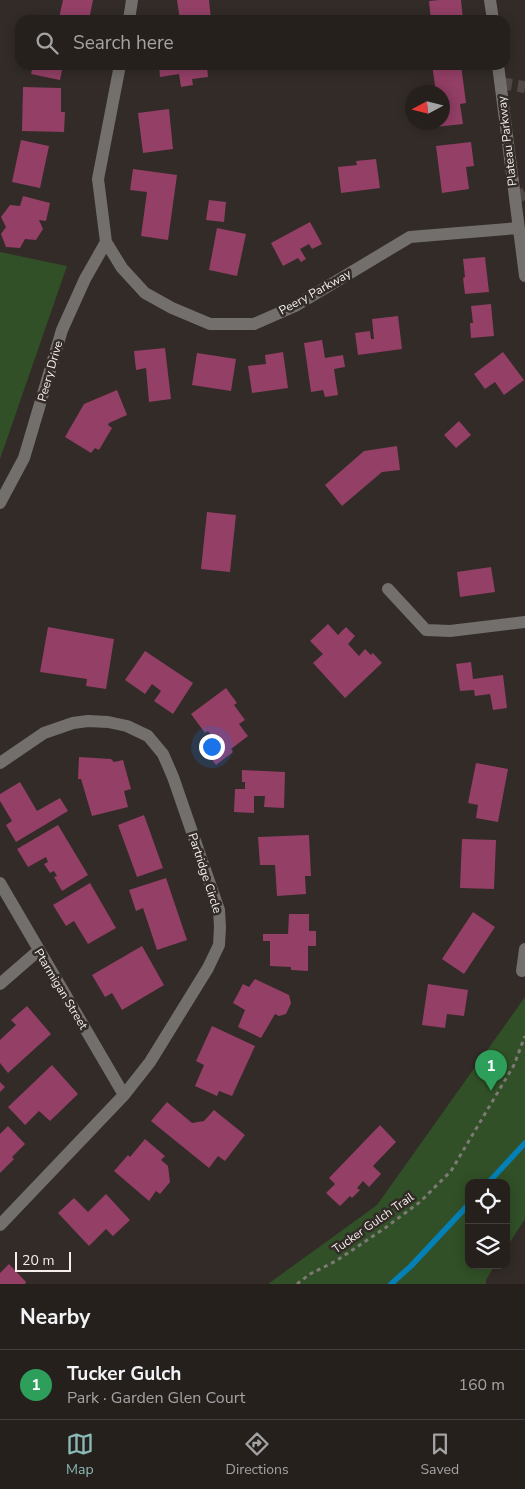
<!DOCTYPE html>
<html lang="en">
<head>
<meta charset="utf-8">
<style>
  :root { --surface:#26201d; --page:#322d2a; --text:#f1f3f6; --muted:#a4a3a4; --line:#423e3b; --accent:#8bbbb9 }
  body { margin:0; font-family:"Nunito Sans",sans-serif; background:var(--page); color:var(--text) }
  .controls { position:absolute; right:15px; bottom:15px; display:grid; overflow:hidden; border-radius:10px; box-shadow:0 2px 12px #0003 }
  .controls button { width:45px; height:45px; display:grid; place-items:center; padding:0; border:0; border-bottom:1px solid var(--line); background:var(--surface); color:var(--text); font:25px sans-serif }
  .compass { position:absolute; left:405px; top:85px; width:45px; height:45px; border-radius:50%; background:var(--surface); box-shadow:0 2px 12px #0003; rotate:263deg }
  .scale { position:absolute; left:15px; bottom:12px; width:56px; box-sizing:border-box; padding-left:5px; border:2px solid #f4efed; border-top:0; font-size:14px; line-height:18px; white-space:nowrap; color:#f4efed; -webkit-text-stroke:4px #322b27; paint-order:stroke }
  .you { position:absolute; left:211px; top:746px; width:18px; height:18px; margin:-12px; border:4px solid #fff; border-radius:50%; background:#1a73e8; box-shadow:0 0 0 8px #1a73e833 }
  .badge { display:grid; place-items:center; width:32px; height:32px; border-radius:50%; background:var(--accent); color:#fff; font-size:16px; font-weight:700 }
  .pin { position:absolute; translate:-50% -41px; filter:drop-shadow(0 1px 2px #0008) }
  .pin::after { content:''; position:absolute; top:26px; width:18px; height:15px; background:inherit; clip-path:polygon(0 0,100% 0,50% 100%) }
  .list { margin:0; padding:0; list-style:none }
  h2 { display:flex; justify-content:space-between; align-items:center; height:65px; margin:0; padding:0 20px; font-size:21px }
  h2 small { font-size:16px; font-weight:400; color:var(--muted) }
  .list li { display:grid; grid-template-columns:32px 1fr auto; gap:15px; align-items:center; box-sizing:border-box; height:70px; padding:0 20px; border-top:1px solid var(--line) }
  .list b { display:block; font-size:19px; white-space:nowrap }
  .list p { margin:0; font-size:16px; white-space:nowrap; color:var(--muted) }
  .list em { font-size:16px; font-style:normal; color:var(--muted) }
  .icon { flex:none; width:28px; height:28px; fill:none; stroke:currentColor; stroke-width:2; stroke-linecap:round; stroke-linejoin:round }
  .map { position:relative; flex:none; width:525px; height:1284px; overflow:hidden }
  .search { position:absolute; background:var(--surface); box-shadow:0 2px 12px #0003; left:15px; right:15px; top:15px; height:55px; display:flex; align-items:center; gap:12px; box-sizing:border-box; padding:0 18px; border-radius:15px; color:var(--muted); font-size:19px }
  .sheet { height:135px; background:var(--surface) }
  nav { display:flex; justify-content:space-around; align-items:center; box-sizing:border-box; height:70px; border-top:1px solid var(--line); background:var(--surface); font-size:14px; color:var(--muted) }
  nav a { display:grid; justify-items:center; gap:2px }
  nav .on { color:var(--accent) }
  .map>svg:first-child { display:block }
</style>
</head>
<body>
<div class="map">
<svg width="525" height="1284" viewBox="0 0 525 1284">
  <rect width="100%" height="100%" fill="#322b27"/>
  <path fill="#315027" d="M0,252L67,266L0,459Z
    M525,997V1219L506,1248V1183H469V1265H495L486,1280V1284H268L377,1205Z"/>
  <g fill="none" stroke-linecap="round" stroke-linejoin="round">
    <path stroke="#0480b6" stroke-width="5.5" d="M488,1183L525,1143
      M391,1284L411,1266L469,1204"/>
  </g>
  <path fill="#943f66" d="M63,0H93L89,20H70L59,18Z
    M177,0H209L211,20H180Z
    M439,0H461L463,20H431L429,1Z
    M33,65H63L60,80L31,74Z
    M159,65H207L208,77L192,79L193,85L181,87L179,74L160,77Z
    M432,65H461L466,103L460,104L463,124L435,127L434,122H442V92H436Z
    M23,87L61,88V112H65L64,132L22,131Z
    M169,109L173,149L143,153L138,113Z
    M21,140L49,146L40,188L12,182Z
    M471,142L474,166L466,167L469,189L442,193L436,146Z
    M376,159L380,188L341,193L338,167L357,165L356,161Z
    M133,169L177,175L168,240L141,236L147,192L130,190Z
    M23,196L50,203L46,221L39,220L43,229L36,240L25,239L20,248L6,247L1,234L6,227L1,217L10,205L20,206Z
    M209,200L226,202L224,222L206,220Z
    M310,222L322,244L312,249L309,244L300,249L306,259L301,262L298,258L283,266L271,243Z
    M217,228L246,234L237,276L209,270Z
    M485,257L489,292L465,294L463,278L465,277L463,259Z
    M491,304L494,336L471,338L470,323H473L471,306Z
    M398,316L402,349L358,355L355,333L370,331L371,339H374L372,319Z
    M322,340L325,358L343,355L345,367L334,369L338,395L325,397L323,390L311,392L304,343Z
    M165,348L171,399L149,402L146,368L136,370L134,351Z
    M283,352L288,388L252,393L248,366L266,364L265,355Z
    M503,352L524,380L504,395L495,382L485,389L474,374Z
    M197,353L236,359L231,391L192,385Z
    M117,390L127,415L109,423L108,425L112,428L99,450L95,448L91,453L65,437L84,404Z
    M459,421L471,435L456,448L444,435Z
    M397,446L400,470L382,472L342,506L325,485L364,451Z
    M207,512L236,515L230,572L201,569Z
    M491,567L495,592L460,597L457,572Z
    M328,624L338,635L346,627L355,636L348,644L359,656L365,649L371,655L373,653L382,663L345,698L313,663L323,654L310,641Z
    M48,627L114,639L106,689L86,686L87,679L40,672Z
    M145,651L193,683L173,714L154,701L161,691L152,684L145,694L125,680Z
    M471,662L473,679L503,675L507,708L493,710L490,694L475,696L474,690L460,691L456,664Z
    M226,688L237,703L234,705L245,720L239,724L248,736L231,749L233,752L216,765L202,746L213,738L208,731L205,733L191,714Z
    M79,757L111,759L114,762L123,760L131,789L124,791L128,807L92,816L81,779H78Z
    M476,763L508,769L498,822L476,818L478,805L468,803Z
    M242,770L285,772L284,808L264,807L265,796H254V813L234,812L235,789H245V782H242Z
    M20,782L37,811L60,798L68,811L16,842L6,825L12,821L0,801V794Z
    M144,815L163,868L137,877L118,825Z
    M58,825L88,875L62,891L54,877L57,876L54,871L50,873L44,864L48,862L46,857L28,867L17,849Z
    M309,835L311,876H305L306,894L277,896L275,865H260L258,837Z
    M462,839L496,840L494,889L460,888Z
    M166,878L187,940L157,950L143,908L136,911L129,890Z
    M90,883L116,928L88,944L74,921L66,926L53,905Z
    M473,912L495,927L464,974L442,959Z
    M289,914H309V931H316V946H308V971L291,970V967L270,966V941H263V934H288Z
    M142,946L164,985L122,1010L112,993L105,997L92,975Z
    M255,979L289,995L291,1003L286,1014L279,1016L275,1014L261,1038L238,1027L245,1010L233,1003L243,984L249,987Z
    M428,984L468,990L464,1016L447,1014L445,1028L422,1025Z
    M27,1006L51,1034L8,1073L0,1063V1040L16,1025L11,1020Z
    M212,1026L255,1046L232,1096L219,1091L217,1096L195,1086L204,1065L196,1061Z
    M52,1065L78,1094L50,1121L39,1111L25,1125L8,1107Z
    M0,1082L5,1087L0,1092Z
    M167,1102L192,1123L204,1121L214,1110L245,1135L225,1161L218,1156L209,1168L151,1121Z
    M380,1125L396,1142L373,1166L381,1174L369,1187L363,1181L357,1188L360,1190L352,1198L350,1196L340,1206L326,1193L335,1184L329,1178Z
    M8,1126L25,1144L12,1157L14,1159L0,1173V1134Z
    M145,1139L165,1156L161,1160L168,1166L170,1182L160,1194L156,1191L149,1201L114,1171L128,1155L130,1157Z
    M106,1194L130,1220L113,1236L106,1229L89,1246L58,1213L74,1198L88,1212Z
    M9,1264L26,1282L25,1284H0V1273Z"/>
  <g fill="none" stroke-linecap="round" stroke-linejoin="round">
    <path stroke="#4f4845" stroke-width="12" stroke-dasharray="12 6" stroke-linecap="butt" d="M500,83L525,87
      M515,199L525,193"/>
    <path stroke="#7f7976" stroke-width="3" stroke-dasharray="4 4" stroke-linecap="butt" d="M297,1284L310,1274L336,1261L385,1228L420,1202L451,1171L514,1065L525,1036"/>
    <path stroke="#726f6c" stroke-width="12" d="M490,0L493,20
      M129,20L132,0
      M120,65L98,179L106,242L122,268L145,293L172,308L210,324H254L295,306L410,237L518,228
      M498,65L525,276
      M0,503L24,458L62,330L85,279L106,242
      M388,589L426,630L450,631L525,622
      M0,763L44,733L73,723L88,721L108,722L127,726L148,736L163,754L173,777L219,910L220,927L219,945L208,968L150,1062L124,1095L0,1225
      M0,883L124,1095
      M522,971L525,949
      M0,984L38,951"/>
  </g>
  <g text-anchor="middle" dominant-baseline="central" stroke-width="5" stroke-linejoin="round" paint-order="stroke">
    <g font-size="12" fill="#f4efed" stroke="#322b27">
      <text transform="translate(507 141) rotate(-97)">Plateau Parkway</text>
      <text transform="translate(315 292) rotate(-29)">Peery Parkway</text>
      <text transform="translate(50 371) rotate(-74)">Peery Drive</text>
      <text transform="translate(205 873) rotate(72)">Partridge Circle</text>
      <text transform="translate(61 989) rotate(59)">Ptarmigan Street</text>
      <text transform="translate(373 1223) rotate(-35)">Tucker Gulch Trail</text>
    </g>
  </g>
</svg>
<div class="controls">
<button><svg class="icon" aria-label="locate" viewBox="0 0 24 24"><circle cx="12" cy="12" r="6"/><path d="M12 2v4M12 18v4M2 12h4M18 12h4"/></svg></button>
<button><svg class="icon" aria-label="layers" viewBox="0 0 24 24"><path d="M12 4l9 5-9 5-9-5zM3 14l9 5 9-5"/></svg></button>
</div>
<svg class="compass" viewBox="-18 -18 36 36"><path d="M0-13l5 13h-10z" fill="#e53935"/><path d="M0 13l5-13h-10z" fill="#a4a3a4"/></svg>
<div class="scale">20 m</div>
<div class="you"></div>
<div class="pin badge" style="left:491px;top:1091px;background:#2e9e5b">1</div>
<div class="search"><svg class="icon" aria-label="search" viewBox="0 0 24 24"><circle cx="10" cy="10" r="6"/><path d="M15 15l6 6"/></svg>Search here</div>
</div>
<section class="sheet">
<h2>Nearby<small></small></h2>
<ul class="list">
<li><span class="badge" style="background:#2e9e5b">1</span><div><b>Tucker Gulch</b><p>Park · Garden Glen Court</p></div><em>160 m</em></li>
</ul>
</section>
<nav>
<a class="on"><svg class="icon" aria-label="map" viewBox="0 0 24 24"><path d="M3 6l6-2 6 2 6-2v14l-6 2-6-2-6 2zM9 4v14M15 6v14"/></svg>Map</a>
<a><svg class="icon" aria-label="directions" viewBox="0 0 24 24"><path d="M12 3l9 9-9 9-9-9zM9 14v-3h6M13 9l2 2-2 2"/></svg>Directions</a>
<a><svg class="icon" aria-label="saved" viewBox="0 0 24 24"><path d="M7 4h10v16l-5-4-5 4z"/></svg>Saved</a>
</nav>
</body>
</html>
